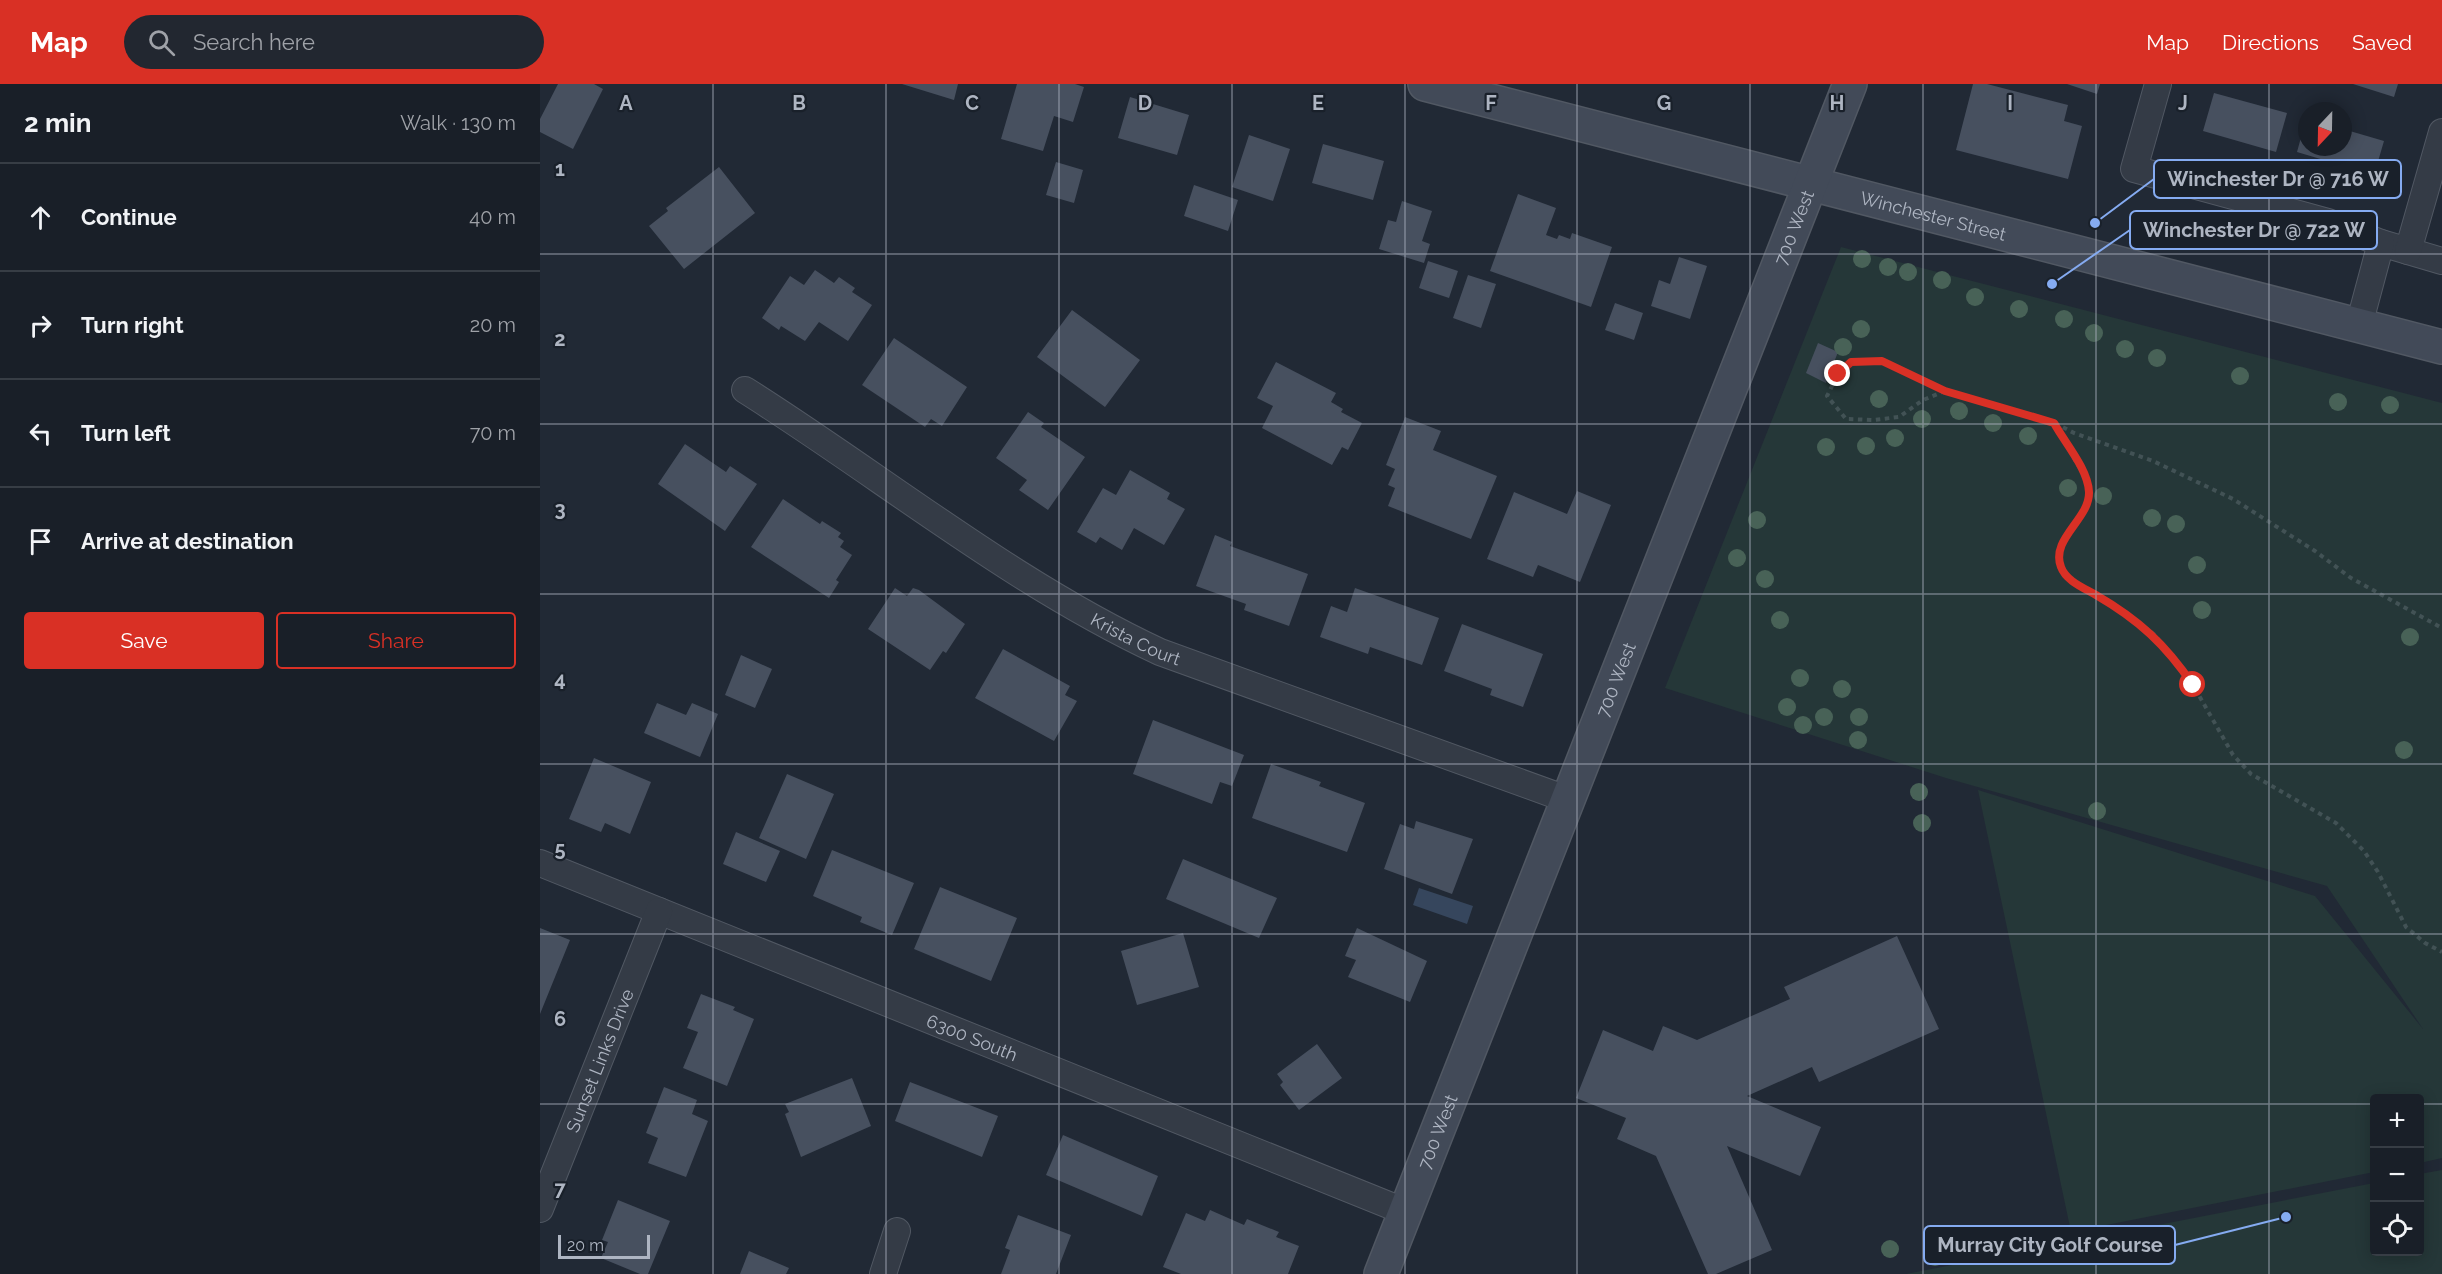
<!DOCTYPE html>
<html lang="en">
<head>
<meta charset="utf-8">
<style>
  :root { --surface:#191f28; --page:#222730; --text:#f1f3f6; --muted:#9fa2a8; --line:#373d45; --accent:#d93025 }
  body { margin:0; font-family:Raleway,sans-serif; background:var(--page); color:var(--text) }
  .controls { position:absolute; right:18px; bottom:18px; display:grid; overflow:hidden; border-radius:6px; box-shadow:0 3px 15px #0003 }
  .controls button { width:54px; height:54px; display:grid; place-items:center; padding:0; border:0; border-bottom:2px solid var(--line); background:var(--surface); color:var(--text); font:30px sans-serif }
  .compass { position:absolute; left:1758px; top:18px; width:54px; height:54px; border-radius:50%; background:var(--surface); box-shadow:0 3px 15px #0003; rotate:202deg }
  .scale { position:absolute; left:18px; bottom:15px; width:92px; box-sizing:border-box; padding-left:6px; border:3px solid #aeb5c2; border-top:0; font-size:16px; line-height:21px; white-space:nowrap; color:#aeb5c2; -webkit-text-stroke:4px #19202a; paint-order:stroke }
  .stop { position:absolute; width:18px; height:18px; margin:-14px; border:4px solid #d93025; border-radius:50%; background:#fff }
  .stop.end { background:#d93025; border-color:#fff; box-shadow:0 2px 6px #0008 }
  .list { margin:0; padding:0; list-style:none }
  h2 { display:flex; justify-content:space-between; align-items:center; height:78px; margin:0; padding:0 24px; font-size:26px }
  h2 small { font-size:20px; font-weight:400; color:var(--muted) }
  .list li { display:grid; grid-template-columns:39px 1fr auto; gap:18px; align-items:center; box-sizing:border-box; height:108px; padding:0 24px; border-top:2px solid var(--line) }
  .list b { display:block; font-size:22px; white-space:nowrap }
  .list em { font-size:20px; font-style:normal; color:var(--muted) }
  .actions { display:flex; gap:12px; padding:18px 24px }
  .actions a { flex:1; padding:14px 0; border:2px solid var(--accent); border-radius:6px; text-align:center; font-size:21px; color:var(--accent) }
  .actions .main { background:var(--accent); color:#fff }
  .icon { flex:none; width:33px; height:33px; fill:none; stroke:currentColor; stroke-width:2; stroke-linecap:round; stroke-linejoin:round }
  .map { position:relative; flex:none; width:1902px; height:1190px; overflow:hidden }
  header { display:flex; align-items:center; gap:36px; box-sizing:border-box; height:84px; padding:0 30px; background:var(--accent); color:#fff }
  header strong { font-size:28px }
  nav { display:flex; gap:33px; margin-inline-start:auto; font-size:21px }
  .search { width:420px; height:54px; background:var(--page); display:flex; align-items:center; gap:15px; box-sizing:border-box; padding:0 21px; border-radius:33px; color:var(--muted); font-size:22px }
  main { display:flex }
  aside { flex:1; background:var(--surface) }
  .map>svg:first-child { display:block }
</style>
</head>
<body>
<header>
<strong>Map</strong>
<div class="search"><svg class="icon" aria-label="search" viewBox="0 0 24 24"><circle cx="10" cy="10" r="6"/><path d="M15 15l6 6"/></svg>Search here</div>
<nav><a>Map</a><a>Directions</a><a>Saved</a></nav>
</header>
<main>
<aside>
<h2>2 min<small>Walk · 130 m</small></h2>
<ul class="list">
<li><svg class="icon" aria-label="ahead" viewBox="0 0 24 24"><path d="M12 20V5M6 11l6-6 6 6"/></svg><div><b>Continue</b></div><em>40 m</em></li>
<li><svg class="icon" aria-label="right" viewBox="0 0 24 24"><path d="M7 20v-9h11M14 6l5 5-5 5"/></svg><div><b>Turn right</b></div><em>20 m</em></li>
<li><svg class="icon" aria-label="left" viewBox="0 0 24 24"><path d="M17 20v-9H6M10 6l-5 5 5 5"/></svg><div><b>Turn left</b></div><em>70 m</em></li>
<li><svg class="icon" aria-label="arrive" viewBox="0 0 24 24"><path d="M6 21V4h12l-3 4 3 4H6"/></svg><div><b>Arrive at destination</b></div></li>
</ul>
<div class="actions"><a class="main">Save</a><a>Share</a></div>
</aside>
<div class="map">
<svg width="1902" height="1190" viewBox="0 0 1902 1190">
  <rect width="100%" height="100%" fill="#212935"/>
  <path fill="#253738" d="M1301,163L1902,319V1074L1880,1079V1014H1834V1088L1531,1148L1438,706L1775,812L1883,945L1787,802L1406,694L1125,604Z
    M1902,1086V1190H1366L1834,1099V1168H1880V1090Z"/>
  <path fill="#36465d" d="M879,804L933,822L927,840L873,821Z"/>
  <path fill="#47505f" d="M18,0H54L63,5L33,65L0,48V35Z
    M362,0H418L414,16Z
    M477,0H535L544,3L533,38L514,32L503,67L461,55Z
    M1433,0H1447L1528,21L1524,37L1542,42L1528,95L1416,66Z
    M1527,0H1560L1557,10Z
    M1813,0H1858L1854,13Z
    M1674,9L1747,29L1736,68L1663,47Z
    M590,13L649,31L637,71L578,54Z
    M1766,35L1767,63H1803V45L1844,57L1834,91L1757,68Z
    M709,51L750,65L733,117L692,103Z
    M783,60L844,77L833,116L772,99Z
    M516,78L543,86L534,119L506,111Z
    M179,83L215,129L144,185L109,142L128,127L126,124Z
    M654,101L698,116L688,147L644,132Z
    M978,110L1016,124L1006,151L1017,155L1019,151L1030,155L1032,149L1072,163L1051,223L950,187Z
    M862,117L892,127L882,157L890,160L884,179L839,165L848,136L856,138Z
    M1139,173L1167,182L1150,235L1111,222L1119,196L1130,200Z
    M888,177L918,187L909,214L879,204Z
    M275,186L294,199L299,193L315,204L312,208L332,221L308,257L279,238L265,257L241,242L239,246L222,234L250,192L264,201Z
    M928,191L956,200L941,244L913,234Z
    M1075,219L1103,229L1094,256L1065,246Z
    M532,226L600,276L565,323L497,273Z
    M354,254L427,303L402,342L391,335L385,343L322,301Z
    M1278,259L1298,268L1286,299L1266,289Z
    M736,278L796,309L791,318L803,325L801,328L822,339L808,366L802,363L792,381L722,344L733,322L717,314Z
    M488,328L504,339L501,343L545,373L508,426L479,406L487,396L456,374Z
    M865,333L901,347L893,366L957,392L931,455L848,422L855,404L848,401L855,385L846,381Z
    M145,360L186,388L190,382L217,400L185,447L118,400Z
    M590,386L630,409L627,415L645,425L624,461L594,444L582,466L560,453L556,459L537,448L563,404L576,411Z
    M1037,407L1071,421L1040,498L998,481L993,493L947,475L974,408L1027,430Z
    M243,415L280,440L282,437L301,449L298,453L304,457L300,463L312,471L296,496L299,498L289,514L211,463Z
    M675,451L692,458L690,462L768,490L749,542L704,526L706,520L656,502Z
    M355,504L367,512L373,504L379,506L425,540L406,569L403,567L390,586L328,545Z
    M815,504L899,534L882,581L830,563L828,570L780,553L791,522L807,528Z
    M922,540L1003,570L983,623L950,611L952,605L904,587Z
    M463,565L530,602L525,611L537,617L514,657L435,614Z
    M201,571L232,585L215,624L185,611Z
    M117,619L146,631L152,619L178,630L160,673L104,649Z
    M613,636L704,671L692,702L680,698L672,720L593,690Z
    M54,674L111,698L90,750L65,739L61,748L29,735Z
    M731,680L781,698L779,702L825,719L807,768L712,734Z
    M247,690L294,710L266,775L219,754Z
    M876,737L933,755L912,810L844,785L860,740L874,745Z
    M196,748L240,767L226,798L183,780Z
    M292,766L374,799L352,851L320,838L322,833L273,812Z
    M643,775L737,814L719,854L626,815Z
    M400,803L477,834L451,897L374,865Z
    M0,844L30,856L0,930Z
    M817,844L887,877L870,918L808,893L816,876L805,872Z
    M643,849L659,903L597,921L581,867Z
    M1357,852L1399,945L1279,998L1272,983L1207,1012L1281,1043L1260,1092L1187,1062L1232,1166L1176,1190H1168L1116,1072L1077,1055L1086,1034L1036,1014L1063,946L1113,967L1123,942L1157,956L1250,915L1244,903Z
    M161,910L195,923L193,926L214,935L187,1002L143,984L158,948L147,944Z
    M777,960L802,994L759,1026L740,1001L743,998L737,990Z
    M312,994L331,1042L261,1073L245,1030L249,1028L245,1020Z
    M370,998L458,1032L442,1073L355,1037Z
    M124,1003L157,1016L152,1030L168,1037L146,1093L108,1079L118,1054L106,1049Z
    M523,1051L618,1092L602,1132L506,1091Z
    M78,1116L130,1137L108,1190H100L61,1174L68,1158L62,1156Z
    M670,1126L704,1141L707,1135L739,1148L736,1153L759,1162L748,1190H641L623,1183L646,1129L665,1137Z
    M478,1131L531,1151L516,1190H461L470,1166L465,1164Z
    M209,1167L249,1184L246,1190H200Z"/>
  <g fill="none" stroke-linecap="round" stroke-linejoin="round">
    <g stroke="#515863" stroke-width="28">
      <g id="street">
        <path d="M1618,0L1594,85L1788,138L1841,159L1902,177"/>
        <path d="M1868,167L1902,48"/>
        <path d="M1819,241L1841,159"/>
        <path id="s1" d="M205,306C343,393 472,499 620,568L1029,716"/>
        <path id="s2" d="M0,779L866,1128"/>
        <path id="s3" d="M0,1125L119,827"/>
        <path d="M343,1190L357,1147"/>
      </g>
    </g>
    <g stroke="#515863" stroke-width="36">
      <g id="secondary">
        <path id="s4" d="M885,0L1902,263"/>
        <path id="s5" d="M841,1190L1310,0"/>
      </g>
    </g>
    <path stroke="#425255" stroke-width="4" stroke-dasharray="4.5 4.5" stroke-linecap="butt" d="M1405,307L1383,316L1359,333L1333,336L1306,335L1287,312L1298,290L1311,278L1342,277L1405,307L1514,339L1543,390L1549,407L1548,419L1519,466L1521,483L1532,497L1590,532L1615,551L1653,601L1693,671L1711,690L1796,739L1824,767L1838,788L1866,843L1885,859L1902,868
      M1515,339L1534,349L1613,377L1693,415L1775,467L1811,494L1902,544"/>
    <use href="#street" stroke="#343b46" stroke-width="26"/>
    <use href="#secondary" stroke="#424a58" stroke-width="33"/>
  </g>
  <g fill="#486257">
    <circle cx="1322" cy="175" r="9"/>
    <circle cx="1348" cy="183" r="9"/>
    <circle cx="1368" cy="188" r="9"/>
    <circle cx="1402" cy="196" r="9"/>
    <circle cx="1435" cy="213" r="9"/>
    <circle cx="1479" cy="225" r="9"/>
    <circle cx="1524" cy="235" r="9"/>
    <circle cx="1321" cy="245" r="9"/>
    <circle cx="1554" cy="249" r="9"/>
    <circle cx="1303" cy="263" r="9"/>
    <circle cx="1585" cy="265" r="9"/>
    <circle cx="1617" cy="274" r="9"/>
    <circle cx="1700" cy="292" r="9"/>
    <circle cx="1339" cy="315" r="9"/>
    <circle cx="1798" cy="318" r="9"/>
    <circle cx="1850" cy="321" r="9"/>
    <circle cx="1419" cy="327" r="9"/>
    <circle cx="1382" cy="335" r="9"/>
    <circle cx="1453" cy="339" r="9"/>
    <circle cx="1488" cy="352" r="9"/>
    <circle cx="1355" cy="354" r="9"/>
    <circle cx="1326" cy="362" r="9"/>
    <circle cx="1286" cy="363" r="9"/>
    <circle cx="1528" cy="404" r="9"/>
    <circle cx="1563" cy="412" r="9"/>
    <circle cx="1612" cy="434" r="9"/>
    <circle cx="1217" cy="436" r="9"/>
    <circle cx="1636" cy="440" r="9"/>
    <circle cx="1197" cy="474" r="9"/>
    <circle cx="1657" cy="481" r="9"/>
    <circle cx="1225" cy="495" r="9"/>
    <circle cx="1662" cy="526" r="9"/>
    <circle cx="1240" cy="536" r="9"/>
    <circle cx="1870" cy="553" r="9"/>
    <circle cx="1260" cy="594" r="9"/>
    <circle cx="1302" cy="605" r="9"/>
    <circle cx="1247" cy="623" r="9"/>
    <circle cx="1284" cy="633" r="9"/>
    <circle cx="1319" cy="633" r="9"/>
    <circle cx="1263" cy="641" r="9"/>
    <circle cx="1318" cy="656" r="9"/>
    <circle cx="1864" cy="666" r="9"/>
    <circle cx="1379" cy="708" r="9"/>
    <circle cx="1557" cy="727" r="9"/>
    <circle cx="1382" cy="739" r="9"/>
    <circle cx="1350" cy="1165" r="9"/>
    <circle cx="1395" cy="1173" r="9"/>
  </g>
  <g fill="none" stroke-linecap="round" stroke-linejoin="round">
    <path stroke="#d93025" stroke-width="8" d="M1298,290L1311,278L1342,277L1405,307L1514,339C1525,359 1548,385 1549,408C1550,435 1510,455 1521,483C1526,497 1544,504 1556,511C1599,536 1625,560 1653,601"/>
  </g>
  <path fill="none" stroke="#aeb5c2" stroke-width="1.5" stroke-opacity="0.55" d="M173,0V1190M346,0V1190M519,0V1190M692,0V1190M865,0V1190M1037,0V1190M1210,0V1190M1383,0V1190M1556,0V1190M1729,0V1190M0,170H1902M0,340H1902M0,510H1902M0,680H1902M0,850H1902M0,1020H1834M1880,1020H1902"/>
  <g text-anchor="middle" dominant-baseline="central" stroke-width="4.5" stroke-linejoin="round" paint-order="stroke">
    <g font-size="18" fill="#aeb5c2" stroke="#19202a">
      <text stroke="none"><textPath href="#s4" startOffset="525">Winchester Street</textPath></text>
      <text stroke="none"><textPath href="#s5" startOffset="1125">700 West</textPath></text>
      <text stroke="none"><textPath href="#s1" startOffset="464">Krista Court</textPath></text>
      <text stroke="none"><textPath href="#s5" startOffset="639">700 West</textPath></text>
      <text stroke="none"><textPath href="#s2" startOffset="466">6300 South</textPath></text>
      <text stroke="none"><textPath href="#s3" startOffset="160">Sunset Links Drive</textPath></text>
      <text stroke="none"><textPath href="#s5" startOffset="153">700 West</textPath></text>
    </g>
  </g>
  <g font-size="20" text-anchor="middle" font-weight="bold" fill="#aeb5c2" stroke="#19202a" stroke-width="4.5" stroke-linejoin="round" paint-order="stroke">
    <text x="86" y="26">A</text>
    <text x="259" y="26">B</text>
    <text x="432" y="26">C</text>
    <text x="605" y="26">D</text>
    <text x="778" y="26">E</text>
    <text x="951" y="26">F</text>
    <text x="1124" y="26">G</text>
    <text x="1297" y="26">H</text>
    <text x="1470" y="26">I</text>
    <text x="1643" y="26">J</text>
    <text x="20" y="92">1</text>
    <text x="20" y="262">2</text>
    <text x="20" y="432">3</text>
    <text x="20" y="602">4</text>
    <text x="20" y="772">5</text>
    <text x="20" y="942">6</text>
    <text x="20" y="1112">7</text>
  </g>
  <path fill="none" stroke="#85abf1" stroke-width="2" d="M1555 139L1614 95M1512 200L1590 146M1746 1133L1635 1161"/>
  <g fill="#85abf1" stroke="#19202a" stroke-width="2">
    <circle cx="1555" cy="139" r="6"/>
    <circle cx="1512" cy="200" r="6"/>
    <circle cx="1746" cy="1133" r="6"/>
  </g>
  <g fill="#19202a" stroke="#85abf1" stroke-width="2">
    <rect x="1614" y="76" width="247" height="38" rx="6"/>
    <rect x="1590" y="127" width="247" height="38" rx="6"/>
    <rect x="1384" y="1142" width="251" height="38" rx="6"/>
  </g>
  <g font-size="20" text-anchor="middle" font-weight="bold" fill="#aeb5c2">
    <text x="1738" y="102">Winchester Dr @ 716 W</text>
    <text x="1714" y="153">Winchester Dr @ 722 W</text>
    <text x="1510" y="1168">Murray City Golf Course</text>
  </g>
</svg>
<div class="controls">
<button>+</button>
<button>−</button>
<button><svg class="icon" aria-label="locate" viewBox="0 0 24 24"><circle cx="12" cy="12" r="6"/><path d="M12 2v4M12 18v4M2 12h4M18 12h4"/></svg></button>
</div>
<svg class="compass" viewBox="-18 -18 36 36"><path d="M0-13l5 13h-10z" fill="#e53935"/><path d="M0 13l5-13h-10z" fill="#9fa2a8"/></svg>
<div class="scale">20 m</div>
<div class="stop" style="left:1653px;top:601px"></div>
<div class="stop end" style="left:1298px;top:290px"></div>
</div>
</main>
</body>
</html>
